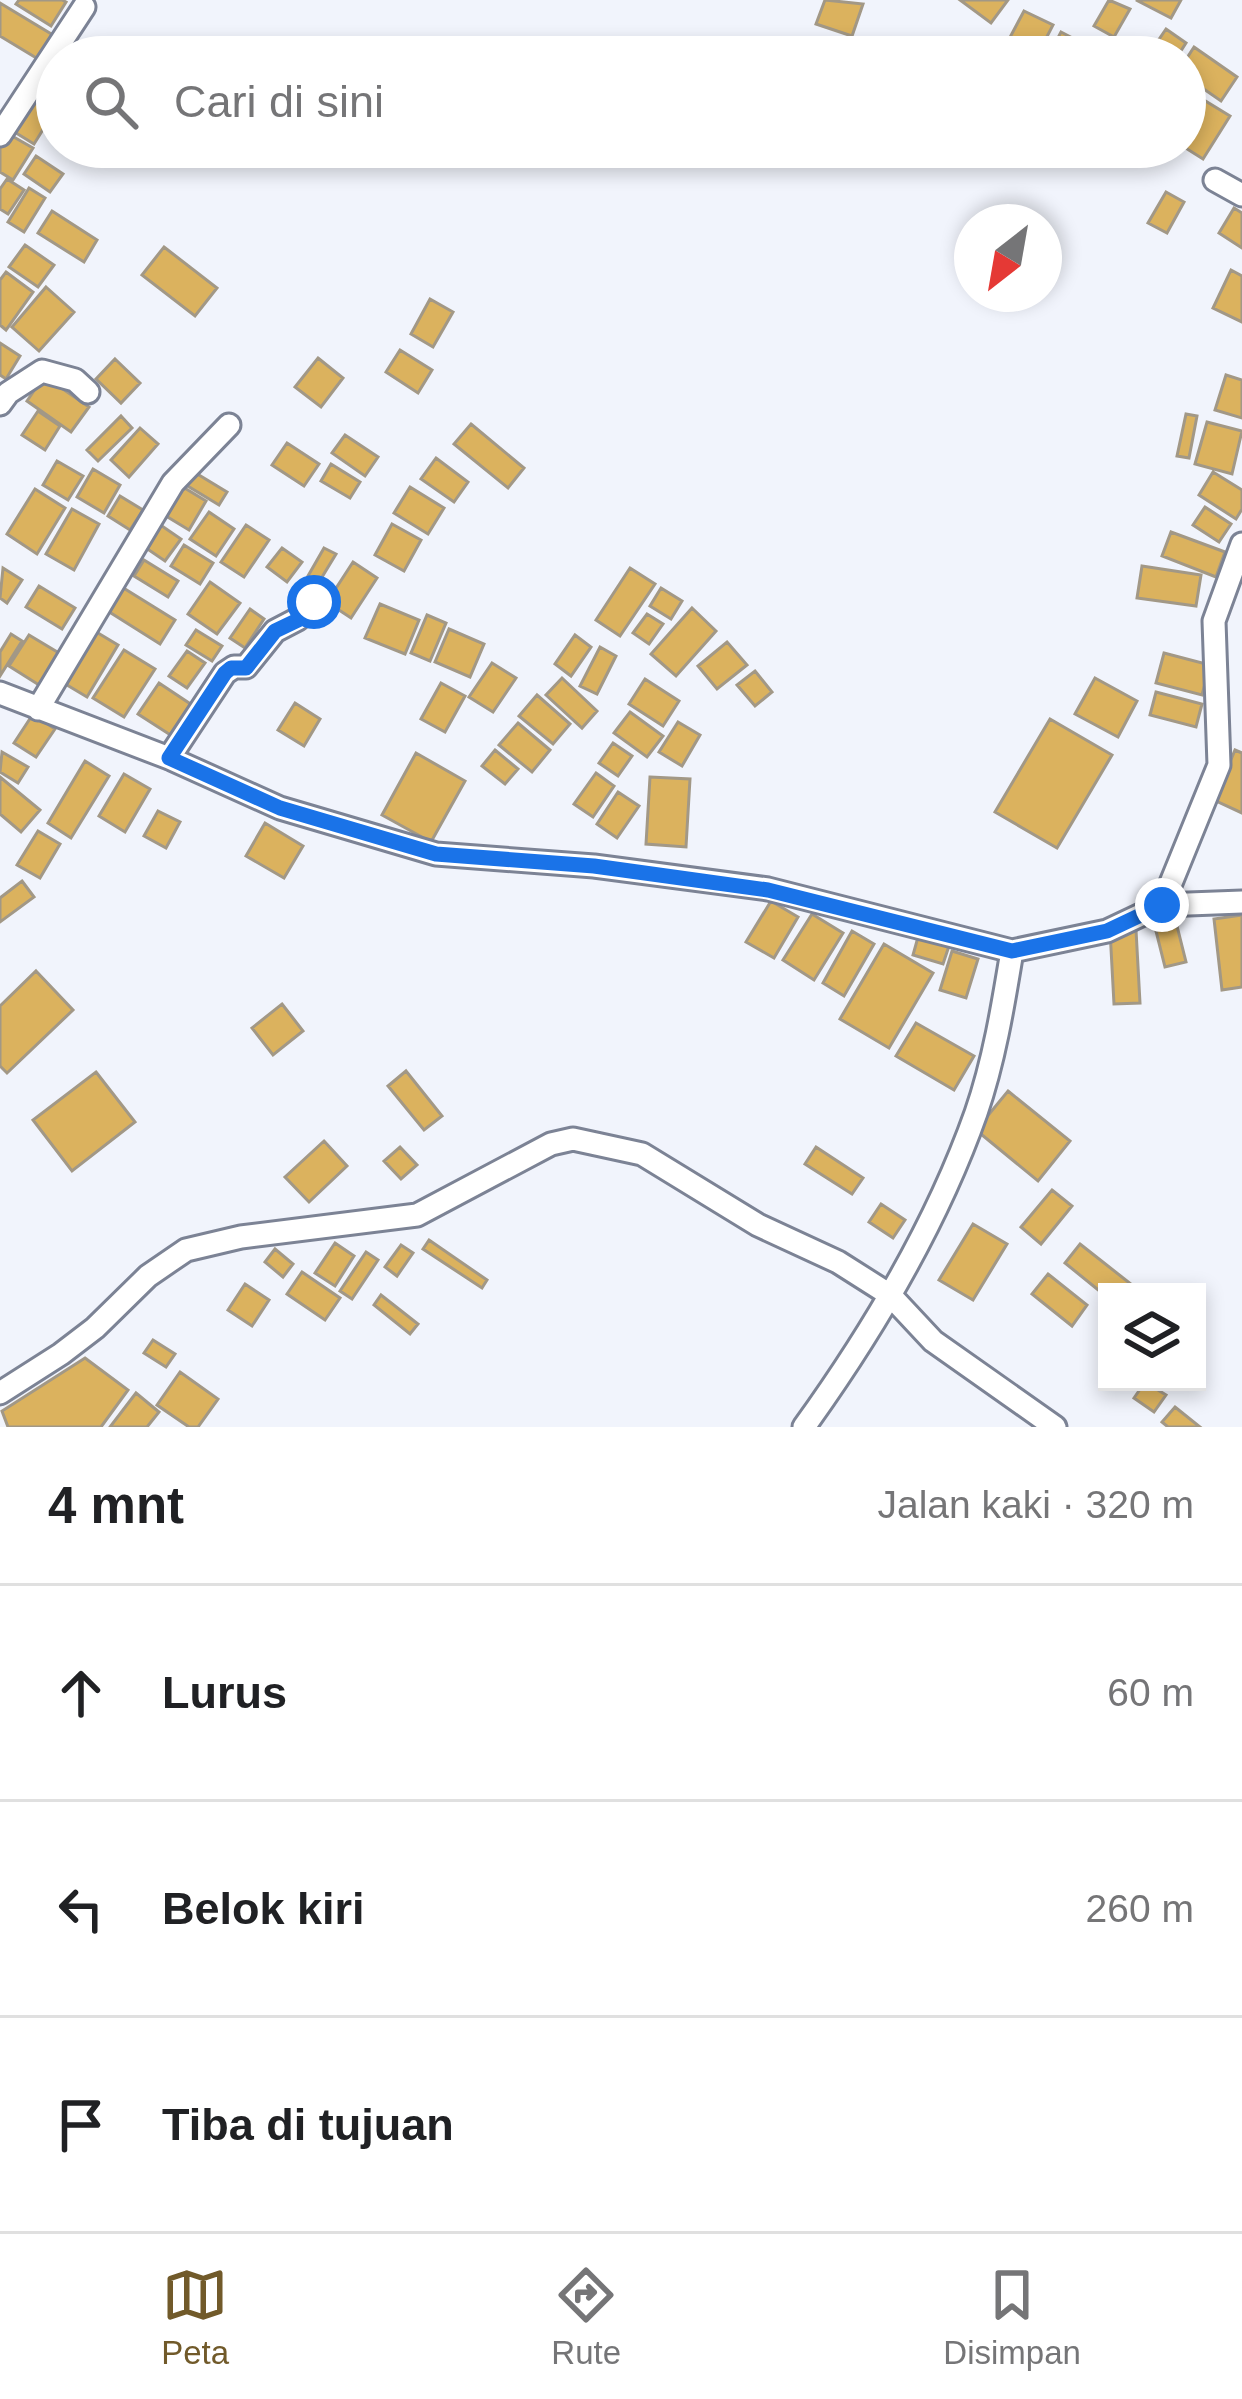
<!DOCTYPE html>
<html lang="id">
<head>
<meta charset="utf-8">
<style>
  :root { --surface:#fff; --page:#f6f6f6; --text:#202124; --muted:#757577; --line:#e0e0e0; --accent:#715a2a }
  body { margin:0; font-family:Helvetica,sans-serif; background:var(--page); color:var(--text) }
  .controls { position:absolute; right:36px; bottom:36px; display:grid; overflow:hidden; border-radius:0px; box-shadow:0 6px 18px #0003 }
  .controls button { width:108px; height:108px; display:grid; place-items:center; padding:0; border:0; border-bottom:3px solid var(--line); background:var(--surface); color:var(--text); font:60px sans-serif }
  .compass { position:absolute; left:954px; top:204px; width:108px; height:108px; border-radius:50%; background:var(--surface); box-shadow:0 6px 18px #0003; rotate:211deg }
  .stop { position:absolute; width:36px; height:36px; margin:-27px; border:9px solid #1a73e8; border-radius:50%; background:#fff }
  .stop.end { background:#1a73e8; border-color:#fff; box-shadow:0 3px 12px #0008 }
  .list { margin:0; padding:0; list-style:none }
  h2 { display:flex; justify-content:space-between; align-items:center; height:156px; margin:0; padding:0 48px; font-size:51px }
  h2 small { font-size:39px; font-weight:400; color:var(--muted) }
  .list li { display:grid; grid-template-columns:78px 1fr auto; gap:36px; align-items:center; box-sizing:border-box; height:216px; padding:0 48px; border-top:3px solid var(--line) }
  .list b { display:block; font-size:45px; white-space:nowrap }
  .list em { font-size:39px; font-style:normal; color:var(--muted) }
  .icon { flex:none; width:66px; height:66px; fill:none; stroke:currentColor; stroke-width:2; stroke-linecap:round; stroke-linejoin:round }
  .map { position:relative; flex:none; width:1242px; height:1427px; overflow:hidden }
  .search { position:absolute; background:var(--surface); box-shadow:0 6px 18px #0003; left:36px; right:36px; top:36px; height:132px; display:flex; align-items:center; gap:30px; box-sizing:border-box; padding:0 42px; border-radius:66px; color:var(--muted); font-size:45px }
  .sheet { height:804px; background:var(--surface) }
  nav { display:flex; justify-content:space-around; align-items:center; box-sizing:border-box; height:168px; border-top:3px solid var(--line); background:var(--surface); font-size:33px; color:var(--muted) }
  nav a { display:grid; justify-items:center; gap:6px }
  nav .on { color:var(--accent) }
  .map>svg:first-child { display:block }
</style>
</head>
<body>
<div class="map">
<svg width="1242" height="1427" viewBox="0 0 1242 1427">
  <rect width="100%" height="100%" fill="#f1f4fc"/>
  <path fill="#dbb25e" stroke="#a29886" stroke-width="3" d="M19,0H62L66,2L51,26L16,4Z
    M825,0L863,4L852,36L816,24Z
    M960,0H1008L991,23Z
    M1109,0L1130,9L1114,37L1094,26Z
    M1136,0H1181L1171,18Z
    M0,3L53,35L38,59L0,36Z
    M1024,11L1053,25L1037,56L1008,41Z
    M1166,29L1186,43L1177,57H1147Z
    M1061,32L1078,41L1070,57H1048Z
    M1194,47L1237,77L1221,101L1185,76V61Z
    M27,96L54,112L34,144L8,128Z
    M1199,97L1230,116L1203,159L1184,147L1185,119Z
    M5,132L33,148L13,180L0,172V141Z
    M36,156L63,174L50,192L24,174Z
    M7,179L24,190L8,214L0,209V189Z
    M29,188L45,198L24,232L8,222Z
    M1166,192L1184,202L1167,233L1148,223Z
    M1234,208L1242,213V248L1219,233Z
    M52,211L97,240L84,262L38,233Z
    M25,245L54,265L38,287L9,267Z
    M164,247L217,288L195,316L142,275Z
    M1231,270L1242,276V322L1213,308Z
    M6,272L33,292L6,330L0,325V280Z
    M46,287L74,312L39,351L12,327Z
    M430,299L453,312L433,347L411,334Z
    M0,343L20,356L6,379L0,375Z
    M400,350L432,370L418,393L386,372Z
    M318,358L343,378L321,407L295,387Z
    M115,359L140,383L121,403L96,379Z
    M1226,375L1242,380V418L1215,410Z
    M44,376L89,407L71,432L27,401Z
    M38,411L60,426L45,450L22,435Z
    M1186,414L1197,416L1189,458L1177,456Z
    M121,416L132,428L98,461L87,450Z
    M1207,422L1242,431L1232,474L1195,464Z
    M471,424L524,468L508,488L454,444Z
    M140,428L158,444L129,477L111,460Z
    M345,435L378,457L365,476L332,453Z
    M287,443L319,464L304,486L272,465Z
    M436,458L468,482L454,502L421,479Z
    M57,461L83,476L68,500L43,485Z
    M331,464L360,482L350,498L321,481Z
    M93,469L120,485L104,513L77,497Z
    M194,472L227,492L219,505L186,485Z
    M1213,472L1242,490V509L1236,519L1199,495Z
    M178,484L206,501L189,530L161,513Z
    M410,487L444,508L428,534L394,513Z
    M35,489L65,508L37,554L7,534Z
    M120,496L143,510L130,530L108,516Z
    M1205,507L1231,524L1219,542L1193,525Z
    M72,509L99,524L74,570L46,554Z
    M209,512L234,529L216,556L190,539Z
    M159,524L181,539L165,561L143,546Z
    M392,524L421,540L404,571L375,555Z
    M246,525L269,540L244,577L221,562Z
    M1171,532L1225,552L1216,577L1162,556Z
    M184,545L213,563L200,584L171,566Z
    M282,548L302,562L287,582L267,567Z
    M324,548L336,554L319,582L308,576Z
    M144,560L178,581L168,597L134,576Z
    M353,562L377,578L351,618L327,602Z
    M1142,566L1201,575L1196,606L1137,598Z
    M3,568L22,580L7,603L0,598Z
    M630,568L655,584L620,636L596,620Z
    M210,582L240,603L217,634L188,614Z
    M117,584L175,620L160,644L103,608Z
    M39,586L75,608L62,629L26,607Z
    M661,588L682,601L671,619L650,606Z
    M380,604L419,620L405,654L365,638Z
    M692,608L716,631L676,676L651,654Z
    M250,609L264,619L245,648L230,638Z
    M647,614L663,624L649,644L633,633Z
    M427,615L446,623L430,661L411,653Z
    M449,629L484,644L470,677L435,662Z
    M93,630L118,645L87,697L62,682Z
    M196,630L222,646L212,661L186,645Z
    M11,634L22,641L0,676V652Z
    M29,635L59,653L39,685L9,666Z
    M575,635L591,647L571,676L555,664Z
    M727,642L747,665L717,689L698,666Z
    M600,647L616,656L597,694L580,686Z
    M124,650L155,669L124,717L93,698Z
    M187,651L205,663L187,688L169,676Z
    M1164,653L1210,665L1202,695L1156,683Z
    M492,663L516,678L493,712L469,697Z
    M755,671L772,692L755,706L737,685Z
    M562,678L597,711L582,728L546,695Z
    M1095,678L1137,701L1118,737L1075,714Z
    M645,679L679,701L663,726L629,704Z
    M159,683L192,705L172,736L138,714Z
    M441,683L465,696L445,732L421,719Z
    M1156,692L1202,704L1196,727L1150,715Z
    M537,695L570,724L553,744L519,716Z
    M295,703L320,719L304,746L278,730Z
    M630,712L663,736L647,757L614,733Z
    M33,714L55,729L36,757L14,743Z
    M1050,719L1112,755L1057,848L995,812Z
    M678,722L700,735L682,766L659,752Z
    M518,723L550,750L532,772L499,745Z
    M613,743L632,756L618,776L599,763Z
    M495,750L518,769L505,784L482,766Z
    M1235,750L1242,753V813L1214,800Z
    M2,752L28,767L18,783L0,772Z
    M416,753L465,781L431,842L382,815Z
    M85,761L109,776L71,838L48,823Z
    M596,773L614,786L593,817L574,804Z
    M124,774L150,789L125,832L99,816Z
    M0,777L40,810L21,832L0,814Z
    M650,777L690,779L686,847L646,844Z
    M618,792L639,806L617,838L597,824Z
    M158,811L180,822L166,848L144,836Z
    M265,823L303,846L284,878L246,856Z
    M38,831L60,844L40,878L17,865Z
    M22,881L34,897L0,922V898Z
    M771,901L798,917L774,958L746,942Z
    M812,914L843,933L814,980L783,960Z
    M1242,915V987L1222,990L1214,919Z
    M1176,922L1186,962L1165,967L1155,927Z
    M1110,930H1136L1140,1003L1114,1004Z
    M852,931L874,944L844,996L823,983Z
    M918,937L949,946L943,964L913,955Z
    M884,944L933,973L889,1048L840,1019Z
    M952,951L978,959L966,998L940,990Z
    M36,971L73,1010L7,1073L0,1066V1006Z
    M282,1004L303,1031L273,1055L252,1028Z
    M916,1023L974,1056L954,1090L896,1056Z
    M406,1071L442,1116L424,1130L388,1086Z
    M96,1072L135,1122L72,1171L33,1120Z
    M1008,1091L1070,1141L1038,1181L976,1130Z
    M324,1141L347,1166L309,1202L285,1177Z
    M400,1147L417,1165L401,1179L384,1161Z
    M816,1147L863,1178L852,1194L805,1164Z
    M1052,1190L1072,1206L1041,1244L1021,1227Z
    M881,1204L905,1220L893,1238L869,1222Z
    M973,1224L1007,1244L973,1300L939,1280Z
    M429,1240L487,1280L482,1288L423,1249Z
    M335,1243L354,1256L335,1286L315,1273Z
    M1080,1244L1141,1292H1107V1297L1065,1263Z
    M401,1245L413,1253L397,1276L385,1267Z
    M275,1249L293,1264L283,1277L265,1262Z
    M366,1252L378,1260L352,1299L340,1291Z
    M302,1272L340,1298L325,1320L287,1294Z
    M1048,1274L1087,1305L1072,1326L1032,1294Z
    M245,1284L269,1300L252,1326L228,1310Z
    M381,1295L418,1324L410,1334L374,1305Z
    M153,1340L175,1354L166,1367L144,1353Z
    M85,1358L128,1390L101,1427H8L2,1411Z
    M180,1372L218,1399L198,1427H189L157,1405Z
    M1145,1382L1166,1395L1154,1412L1134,1398Z
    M136,1393L159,1412L147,1427H110Z
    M1175,1407L1200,1427H1168L1162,1422Z"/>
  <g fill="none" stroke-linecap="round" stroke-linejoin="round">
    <g stroke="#7c8395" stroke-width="27">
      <path id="street" d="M0,135L84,7
        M1215,180L1242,195
        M0,404L8,393L42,371L75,380L88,392
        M0,693L169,758L280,808L436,854L594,866L768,889L1012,951L1107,931L1162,905L1242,902
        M38,709L173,483L229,425
        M169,758L225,673L234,667H246L275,631L298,619L315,602
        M1162,905L1219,765L1214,621L1242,544
        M0,1393L61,1354L95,1328L148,1276L186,1250L241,1237L417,1215L551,1144L573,1139L642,1154L758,1225L838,1262L890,1295L933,1341L1055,1427
        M804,1427C873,1331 936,1226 976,1113C994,1061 1003,1006 1012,951"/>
    </g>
    <use href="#street" stroke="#fff" stroke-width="21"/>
  </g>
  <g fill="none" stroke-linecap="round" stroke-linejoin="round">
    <path stroke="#1a73e8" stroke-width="15" d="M314,602L298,620L275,631L246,668H231L225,673L169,758L280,808L436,854L594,866L768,890L1012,951L1107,931L1162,905"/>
  </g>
</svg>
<div class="controls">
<button><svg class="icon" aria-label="layers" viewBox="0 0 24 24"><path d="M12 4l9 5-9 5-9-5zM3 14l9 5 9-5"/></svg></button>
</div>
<svg class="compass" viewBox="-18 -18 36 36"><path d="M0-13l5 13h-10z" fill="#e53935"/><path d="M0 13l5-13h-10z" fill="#757577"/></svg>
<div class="stop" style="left:314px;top:602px"></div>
<div class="stop end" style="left:1162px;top:905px"></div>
<div class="search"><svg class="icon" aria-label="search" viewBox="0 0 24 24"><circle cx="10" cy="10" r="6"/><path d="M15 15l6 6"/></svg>Cari di sini</div>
</div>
<section class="sheet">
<h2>4 mnt<small>Jalan kaki · 320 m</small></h2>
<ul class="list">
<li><svg class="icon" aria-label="ahead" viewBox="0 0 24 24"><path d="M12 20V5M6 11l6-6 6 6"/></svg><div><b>Lurus</b></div><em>60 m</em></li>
<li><svg class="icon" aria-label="left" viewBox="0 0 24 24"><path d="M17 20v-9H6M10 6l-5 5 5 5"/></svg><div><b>Belok kiri</b></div><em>260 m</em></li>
<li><svg class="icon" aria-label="arrive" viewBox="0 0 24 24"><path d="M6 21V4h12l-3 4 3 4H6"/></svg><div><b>Tiba di tujuan</b></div></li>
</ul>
</section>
<nav>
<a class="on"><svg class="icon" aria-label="map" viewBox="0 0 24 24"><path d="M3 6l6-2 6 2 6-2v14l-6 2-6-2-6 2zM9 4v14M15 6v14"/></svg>Peta</a>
<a><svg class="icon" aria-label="directions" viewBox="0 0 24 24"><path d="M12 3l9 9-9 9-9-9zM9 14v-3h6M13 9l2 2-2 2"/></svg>Rute</a>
<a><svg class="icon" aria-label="saved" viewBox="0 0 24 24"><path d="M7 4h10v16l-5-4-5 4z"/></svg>Disimpan</a>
</nav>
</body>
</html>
